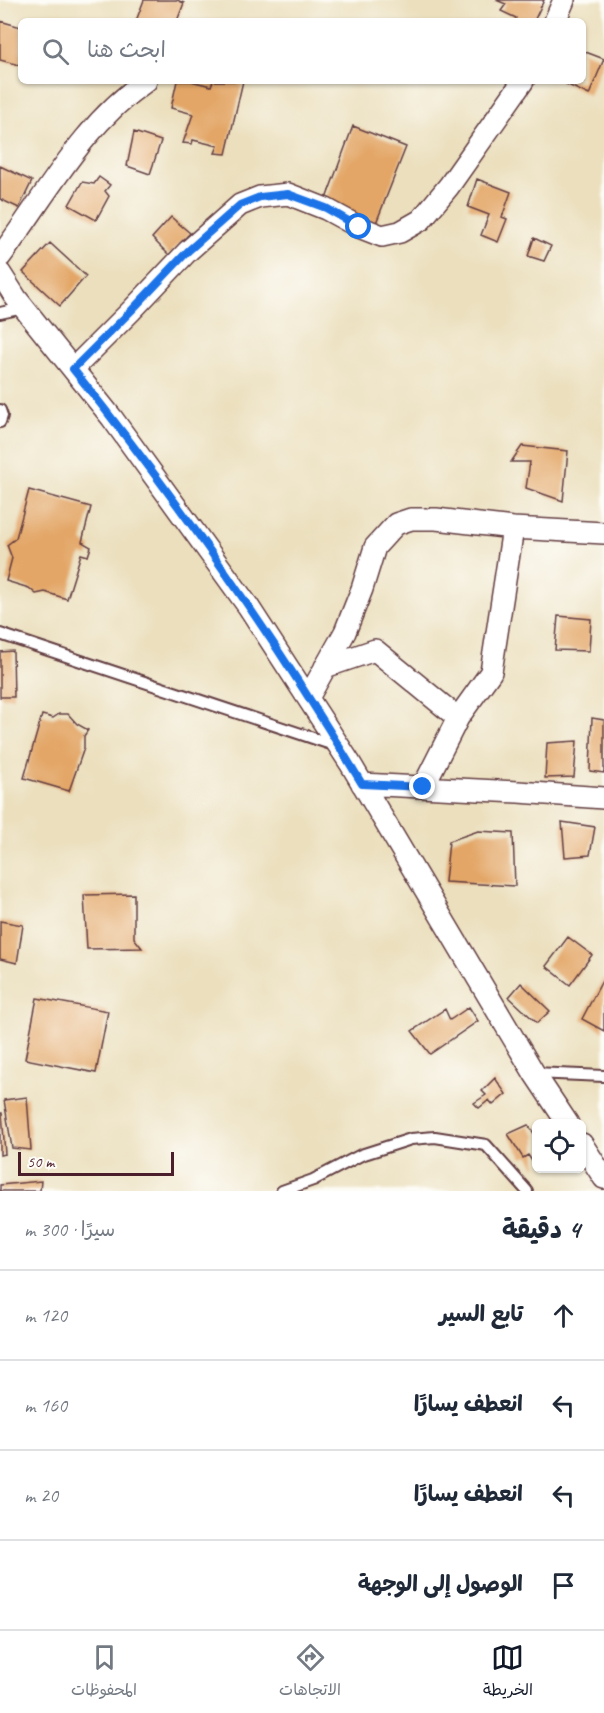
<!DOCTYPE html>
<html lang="ar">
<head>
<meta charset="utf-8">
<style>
  :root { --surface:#fff; --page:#f6f6f7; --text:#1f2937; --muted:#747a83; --line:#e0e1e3; --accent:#111827 }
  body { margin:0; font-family:Caveat,"Playpen Sans Arabic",sans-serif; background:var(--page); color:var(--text); direction:rtl }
  .controls { position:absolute; right:18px; bottom:18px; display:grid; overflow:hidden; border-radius:9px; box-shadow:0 2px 4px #0004 }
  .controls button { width:54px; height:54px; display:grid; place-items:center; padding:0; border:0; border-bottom:2px solid var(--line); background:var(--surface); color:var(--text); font:30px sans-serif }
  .scale { position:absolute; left:18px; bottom:15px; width:156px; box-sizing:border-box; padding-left:6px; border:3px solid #4a1f2b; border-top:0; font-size:16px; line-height:21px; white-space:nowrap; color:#4a1f2b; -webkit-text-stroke:4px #fdfcf7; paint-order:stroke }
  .stop { position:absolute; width:18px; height:18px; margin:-14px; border:4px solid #1a73e8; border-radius:50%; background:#fff }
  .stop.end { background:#1a73e8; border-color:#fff; box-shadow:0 2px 6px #0008 }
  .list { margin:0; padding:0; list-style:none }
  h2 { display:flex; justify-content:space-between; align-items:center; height:78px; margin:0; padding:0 24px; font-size:26px }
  h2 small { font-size:20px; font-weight:400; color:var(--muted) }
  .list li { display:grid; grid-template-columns:39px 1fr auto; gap:18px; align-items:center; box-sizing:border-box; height:90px; padding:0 24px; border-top:2px solid var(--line) }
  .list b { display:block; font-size:22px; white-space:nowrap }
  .list em { font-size:20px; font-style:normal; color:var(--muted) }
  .icon { flex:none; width:33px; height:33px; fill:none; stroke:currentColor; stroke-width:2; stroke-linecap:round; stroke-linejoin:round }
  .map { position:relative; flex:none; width:604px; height:1191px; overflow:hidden; direction:ltr }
  .search { position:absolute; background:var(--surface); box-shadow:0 2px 4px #0004; left:18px; right:18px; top:18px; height:66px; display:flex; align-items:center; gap:15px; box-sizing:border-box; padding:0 21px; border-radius:9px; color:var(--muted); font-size:22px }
  .sheet { height:438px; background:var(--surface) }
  nav { display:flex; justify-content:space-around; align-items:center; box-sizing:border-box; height:84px; border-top:2px solid var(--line); background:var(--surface); font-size:16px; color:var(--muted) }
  nav a { display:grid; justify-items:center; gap:3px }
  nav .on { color:var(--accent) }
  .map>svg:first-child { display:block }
</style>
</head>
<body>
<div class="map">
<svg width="604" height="1191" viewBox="0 0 604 1191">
  <rect width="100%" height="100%" fill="#fdfcf7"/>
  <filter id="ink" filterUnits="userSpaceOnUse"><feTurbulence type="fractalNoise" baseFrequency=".0167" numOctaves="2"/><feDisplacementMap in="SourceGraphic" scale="12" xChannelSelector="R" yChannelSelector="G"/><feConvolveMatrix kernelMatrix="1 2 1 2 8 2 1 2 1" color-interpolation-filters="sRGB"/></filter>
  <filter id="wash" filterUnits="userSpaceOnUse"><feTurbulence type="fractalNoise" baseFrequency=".008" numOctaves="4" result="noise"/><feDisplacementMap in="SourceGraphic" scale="24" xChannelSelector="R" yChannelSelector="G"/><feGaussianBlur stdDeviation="1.35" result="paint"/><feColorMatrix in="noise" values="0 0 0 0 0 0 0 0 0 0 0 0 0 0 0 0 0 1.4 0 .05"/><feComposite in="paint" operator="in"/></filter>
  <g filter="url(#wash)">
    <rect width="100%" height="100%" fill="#ebdfbd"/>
    <g id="blocks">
      <path fill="#e3a666" d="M144,0H177L184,3L177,21H136Z
        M496,0H544L534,21H515L516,18L501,11L506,4Z
        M0,21L21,27V56L19,65L0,60Z
        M583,51L604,59L589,95L560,81H583Z
        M177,81H191L211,86L213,81H243L226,154L215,153L218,146L193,140L192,144L183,143L193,114L171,108Z
        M353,126L406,147L376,223L323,207Z
        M134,132L161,141L150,174L127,166Z
        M0,166L32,181L19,208L0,199Z
        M99,177L110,185L105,191L109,196L96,220L69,205L82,182L94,184Z
        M477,179L511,192L502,217L507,219L498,242L481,235L489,215L468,207Z
        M171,217L190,233L169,255L152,238Z
        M534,238L551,246L544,261L528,256Z
        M50,243L86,276L60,306L23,272Z
        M522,446L568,451L563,501L526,488L530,462H511Z
        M29,490L91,507L82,542L91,547L88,556L81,554L67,599L45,592L36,594L29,588L6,581L12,558L7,545L16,538Z
        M558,616L591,619L589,651L555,650Z
        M13,651L14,697H0V652Z
        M59,714H68L77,724L88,730L84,736V748L69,791L24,778L42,715L53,718Z
        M592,718L604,720V773L590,771Z
        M577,741L574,777L545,778L547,743Z
        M562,822L595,827L590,855L565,857Z
        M478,831L513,833L515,886L445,882L449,841Z
        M134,894V938L142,948L87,949L84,895Z
        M0,921L23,925L17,963L0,959Z
        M568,937L592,955L570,985L546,966Z
        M604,977V1031L582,1019Z
        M521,983L550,1011L537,1023L509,997Z
        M37,998L108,1011L96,1073L25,1059Z
        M469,1007L478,1021L430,1054L412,1031L445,1009L450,1020Z
        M495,1078L506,1094L493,1105L489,1100L479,1108L474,1103L486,1095L482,1091Z
        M27,1097L31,1150L12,1148L4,1100Z
        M0,1113H2L5,1154L0,1155Z
        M528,1125L536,1136V1167L528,1155L523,1158L508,1134Z
        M41,1181L40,1191H0V1185Z"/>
    </g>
  </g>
  <g filter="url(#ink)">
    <use href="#blocks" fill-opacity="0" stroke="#623c41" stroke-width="1.5"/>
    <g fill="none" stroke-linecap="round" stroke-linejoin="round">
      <g stroke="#623c41" stroke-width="14">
        <path id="lane" d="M0,313L23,308
          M0,410L2,416L0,422
          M0,634L337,746
          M534,1073L604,1076
          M282,1191L313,1180L361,1155L411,1139L435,1137L486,1145L527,1191"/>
      </g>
      <g stroke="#623c41" stroke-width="24">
        <path id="street" d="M555,21L564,0
          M0,257C46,196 82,125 146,81
          M0,273L16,298L112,418L248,606L350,763L534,1073L568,1124
          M73,369L131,311L188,251L240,205L260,197L288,194L326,209L359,227L382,236L400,232L421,220L449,186L523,81
          M325,667L375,650L458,718L423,787
          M308,698L345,632L362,589L375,547L396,524L411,519H436L513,528L604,533
          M458,718L491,672L513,528
          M362,784L518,792L604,798
          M582,1144L604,1178"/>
      </g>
      <use href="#lane" stroke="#fff" stroke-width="10"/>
      <use href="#street" stroke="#fff" stroke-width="21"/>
    </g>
  </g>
  <g fill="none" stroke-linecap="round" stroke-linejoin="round" filter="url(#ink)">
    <path stroke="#1a73e8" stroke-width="8" d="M359,227L326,208L288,194L260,197L240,205L188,251L131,311L73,369C178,500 276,640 362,784L423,787"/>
  </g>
</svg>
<div class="controls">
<button><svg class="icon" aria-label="locate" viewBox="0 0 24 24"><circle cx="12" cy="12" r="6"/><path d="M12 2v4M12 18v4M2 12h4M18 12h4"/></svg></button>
</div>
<div class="scale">50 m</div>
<div class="stop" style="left:359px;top:227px"></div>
<div class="stop end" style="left:423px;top:787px"></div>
<div class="search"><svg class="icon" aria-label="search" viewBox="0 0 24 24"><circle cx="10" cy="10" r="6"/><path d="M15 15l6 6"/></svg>ابحث هنا</div>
</div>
<section class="sheet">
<h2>4 دقيقة<small>سيرًا · 300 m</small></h2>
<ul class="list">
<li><svg class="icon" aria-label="ahead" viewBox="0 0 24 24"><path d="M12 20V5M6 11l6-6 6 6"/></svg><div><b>تابع السير</b></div><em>120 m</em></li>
<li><svg class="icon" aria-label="left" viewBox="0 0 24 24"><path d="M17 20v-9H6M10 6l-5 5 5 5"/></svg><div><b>انعطف يسارًا</b></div><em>160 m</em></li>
<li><svg class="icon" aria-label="left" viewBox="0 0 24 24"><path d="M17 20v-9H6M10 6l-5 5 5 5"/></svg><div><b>انعطف يسارًا</b></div><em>20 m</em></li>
<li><svg class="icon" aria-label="arrive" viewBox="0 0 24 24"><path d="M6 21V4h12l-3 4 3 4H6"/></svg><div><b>الوصول إلى الوجهة</b></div></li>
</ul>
</section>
<nav>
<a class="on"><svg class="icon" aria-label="map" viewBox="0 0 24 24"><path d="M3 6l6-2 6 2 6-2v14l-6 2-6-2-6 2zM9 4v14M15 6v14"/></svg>الخريطة</a>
<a><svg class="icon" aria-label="directions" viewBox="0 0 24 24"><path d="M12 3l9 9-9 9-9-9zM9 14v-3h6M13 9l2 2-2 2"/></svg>الاتجاهات</a>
<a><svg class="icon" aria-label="saved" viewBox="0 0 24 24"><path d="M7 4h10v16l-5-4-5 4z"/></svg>المحفوظات</a>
</nav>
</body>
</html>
